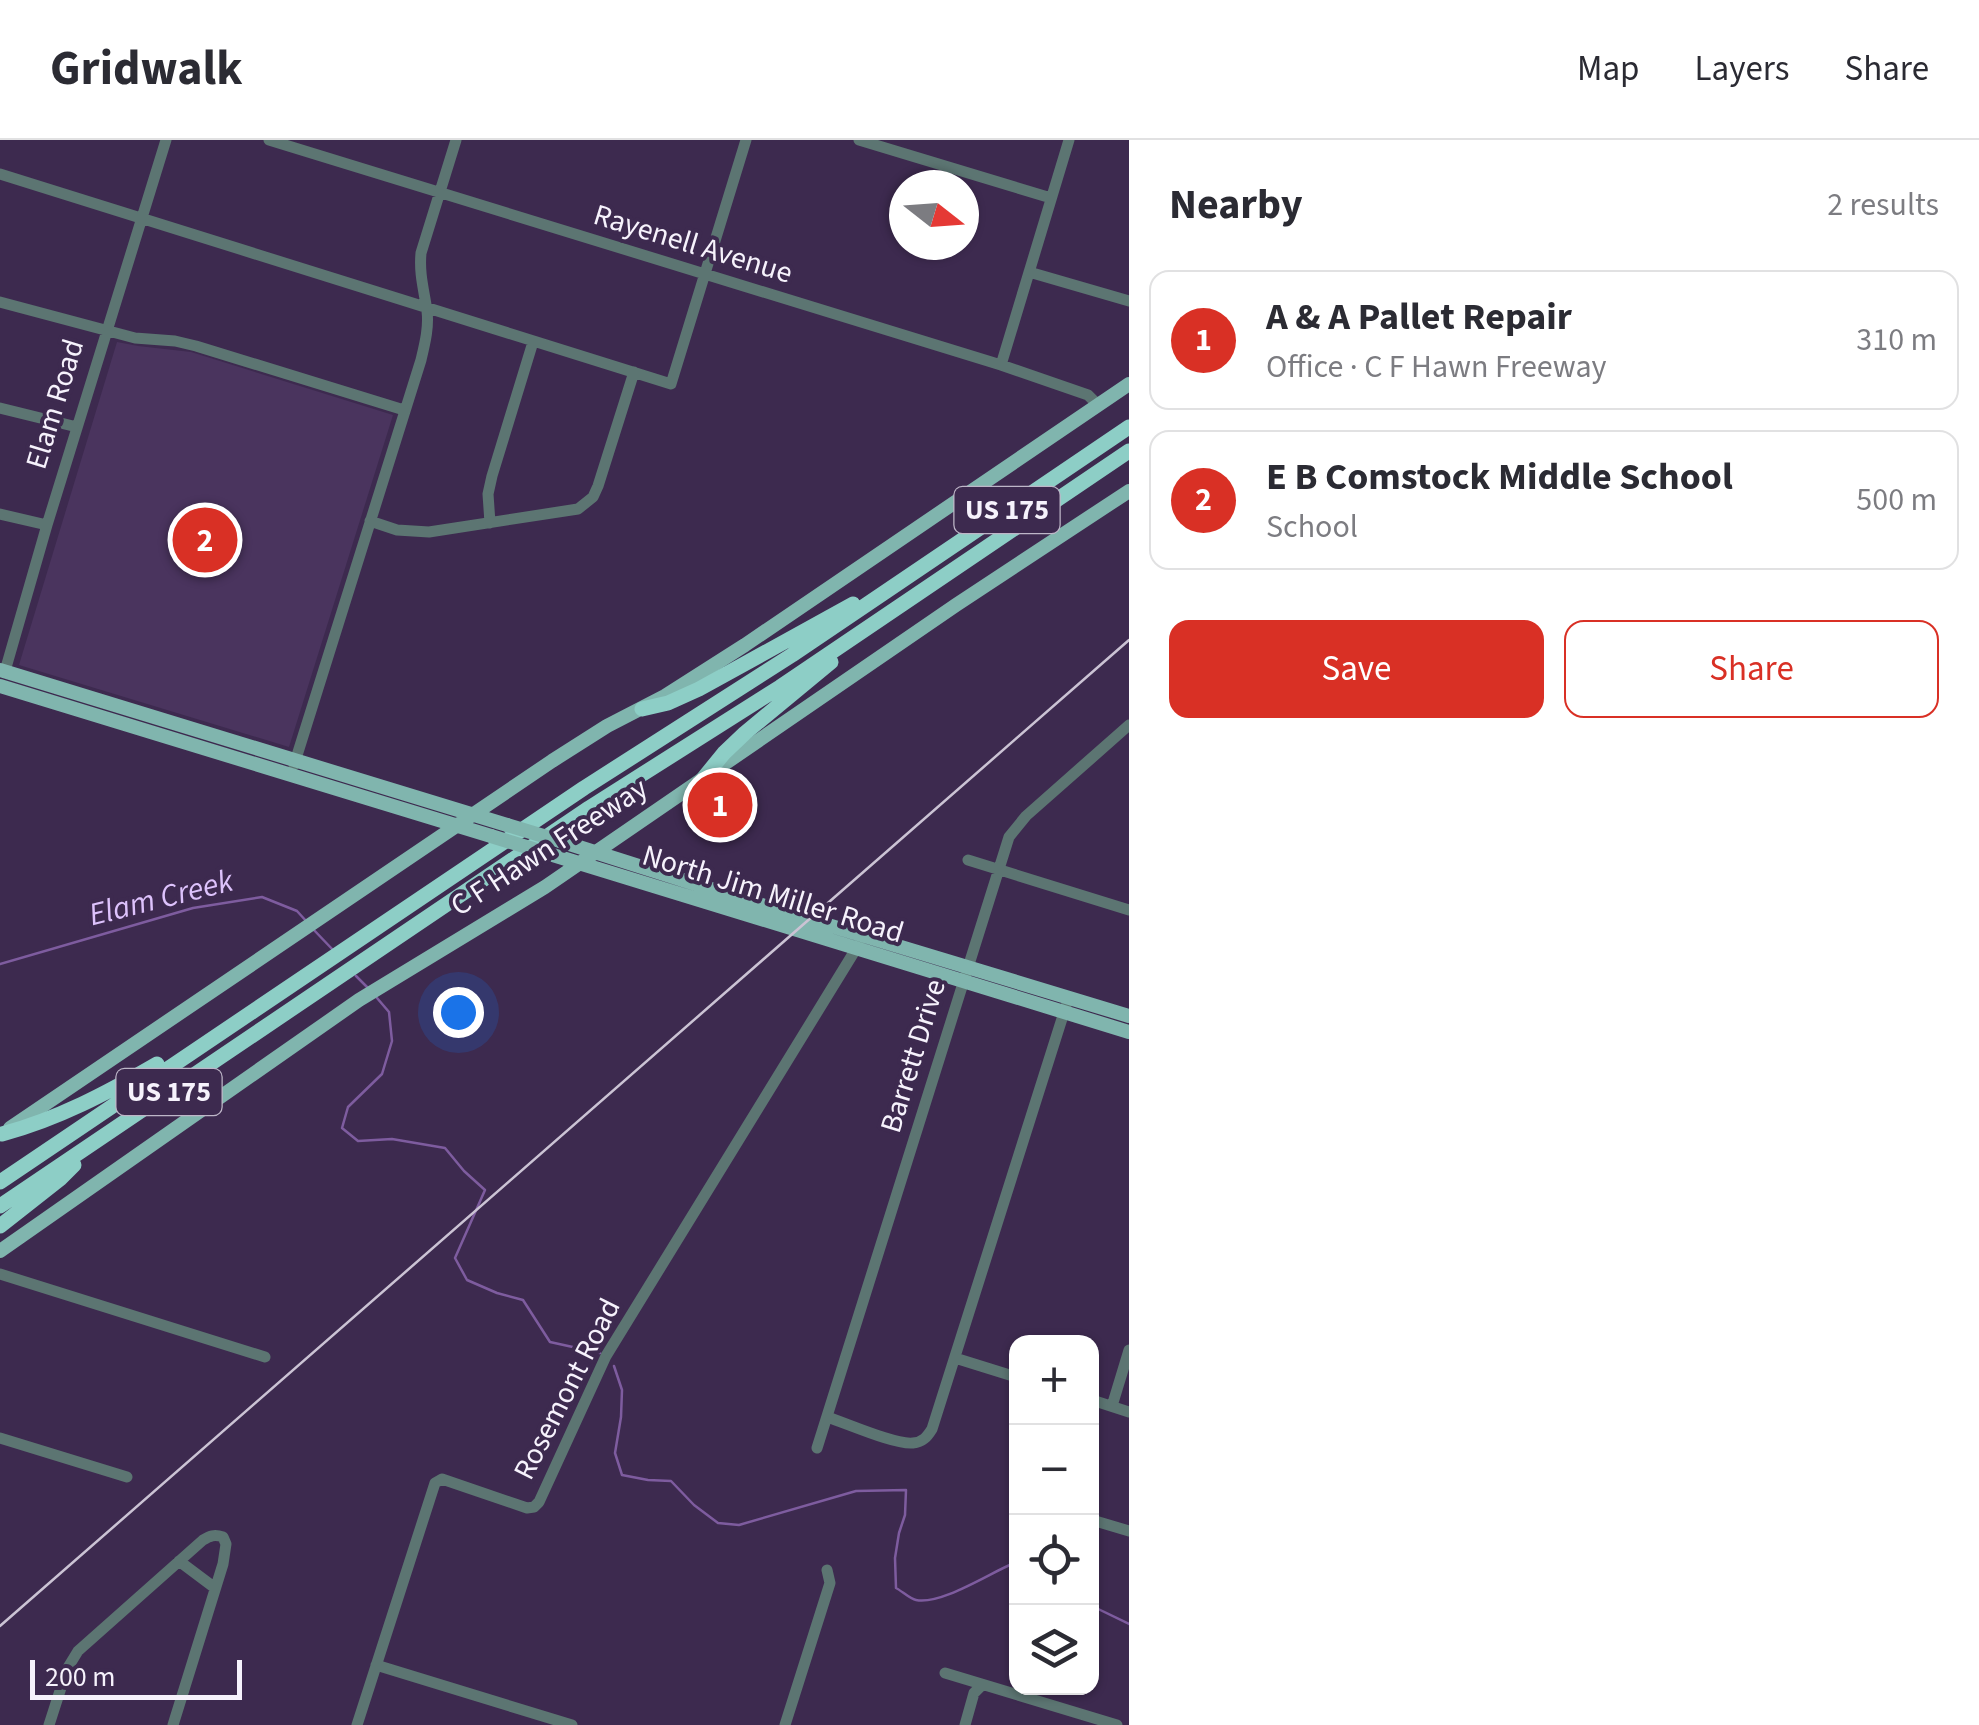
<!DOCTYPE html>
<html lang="en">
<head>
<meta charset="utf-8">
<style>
  :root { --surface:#fff; --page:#f7f7f7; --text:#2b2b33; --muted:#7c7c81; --line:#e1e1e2; --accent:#d93025 }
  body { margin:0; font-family:"Source Sans 3",sans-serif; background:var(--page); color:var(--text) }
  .controls { position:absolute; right:30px; bottom:30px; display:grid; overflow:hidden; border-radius:20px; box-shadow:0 2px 8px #0004 }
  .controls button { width:90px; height:90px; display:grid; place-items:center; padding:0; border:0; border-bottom:2px solid var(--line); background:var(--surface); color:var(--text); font:50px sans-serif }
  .compass { position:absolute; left:889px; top:30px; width:90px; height:90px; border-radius:50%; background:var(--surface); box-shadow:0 2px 8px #0004; rotate:107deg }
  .scale { position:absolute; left:30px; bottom:25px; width:212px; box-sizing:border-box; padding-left:10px; border:5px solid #f6f2fc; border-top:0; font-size:28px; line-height:35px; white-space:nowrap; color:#f6f2fc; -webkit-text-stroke:8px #3d2a4f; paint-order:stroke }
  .you { position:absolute; left:458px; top:872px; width:35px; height:35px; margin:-25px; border:8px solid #fff; border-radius:50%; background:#1a73e8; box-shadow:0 0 0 15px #1a73e833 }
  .badge { display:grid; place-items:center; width:65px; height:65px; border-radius:50%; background:var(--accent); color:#fff; font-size:32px; font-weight:700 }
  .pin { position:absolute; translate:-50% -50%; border:5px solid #fff; box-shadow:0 2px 10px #0006 }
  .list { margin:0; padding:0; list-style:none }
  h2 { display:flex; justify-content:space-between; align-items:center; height:130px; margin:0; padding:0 40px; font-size:42px }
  h2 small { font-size:32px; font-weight:400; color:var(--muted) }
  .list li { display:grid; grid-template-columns:65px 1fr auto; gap:30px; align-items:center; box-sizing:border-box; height:140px; margin:0 20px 20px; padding:0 20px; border:2px solid var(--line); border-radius:20px }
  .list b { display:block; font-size:38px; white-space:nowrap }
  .list p { margin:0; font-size:32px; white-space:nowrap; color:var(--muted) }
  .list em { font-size:32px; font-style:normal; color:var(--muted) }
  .actions { display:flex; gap:20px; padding:30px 40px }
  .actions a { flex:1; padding:22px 0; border:2px solid var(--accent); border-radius:20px; text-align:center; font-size:35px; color:var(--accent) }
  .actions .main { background:var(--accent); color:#fff }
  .icon { flex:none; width:55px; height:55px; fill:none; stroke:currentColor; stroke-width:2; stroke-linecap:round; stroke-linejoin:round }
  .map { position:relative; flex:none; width:1129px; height:1585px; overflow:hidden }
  header { display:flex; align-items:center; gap:60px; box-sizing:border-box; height:140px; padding:0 50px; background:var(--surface); border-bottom:2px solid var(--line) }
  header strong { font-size:48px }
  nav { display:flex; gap:55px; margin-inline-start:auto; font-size:35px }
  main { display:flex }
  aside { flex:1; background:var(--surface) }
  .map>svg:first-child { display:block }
</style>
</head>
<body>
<header>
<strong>Gridwalk</strong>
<nav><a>Map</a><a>Layers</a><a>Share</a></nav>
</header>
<main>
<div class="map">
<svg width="1129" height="1585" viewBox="0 0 1129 1585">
  <rect width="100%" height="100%" fill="#3d2a4f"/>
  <path fill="#4a345e" d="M117,202L138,206L191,212L393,275L289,607L19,525Z"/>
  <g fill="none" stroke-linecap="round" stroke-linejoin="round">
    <path stroke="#7e5c9f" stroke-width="2.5" d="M312,788L334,811
      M0,824L193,768L262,757L297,771L307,782
      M356,836L368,848
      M377,858L389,872L392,901L382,934L348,967L342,988L358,1001L392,999L445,1008L464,1031L485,1050L455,1118L467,1140L497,1153L523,1160L550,1202L600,1213
      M614,1226L622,1250L621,1277L615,1313L622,1335L648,1340L671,1341L694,1365L718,1383L739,1385L856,1351L906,1350L905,1375L899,1393L895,1418L896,1448C902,1451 910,1459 916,1460C941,1465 988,1434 1012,1424L1016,1430
      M1092,1466L1129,1484"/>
    <path stroke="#5c7572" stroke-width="11" d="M269,0L1001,225L1088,255L1098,265
      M859,0L1051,58
      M0,34L671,244L746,0
      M1029,132L1129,161
      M0,162L135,198L175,201L196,206L404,270
      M1001,225L1069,0
      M0,268L77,287
      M0,374L47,385
      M370,381L397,390L429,392L578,369L593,357L598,346L634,232
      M490,383L488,354L492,336L533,202
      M5,531L47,385L166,0
      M294,625L421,220C425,203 429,187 427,171C424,150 419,134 421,113L456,0
      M968,720L1129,770
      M0,1134L265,1217
      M955,1218L1016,1237
      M1092,1260L1129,1272
      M1112,1266L1129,1210
      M827,1277C846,1283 895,1305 913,1303C923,1302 927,1297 932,1289L1066,866
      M0,1298L127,1337
      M817,1308L1009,697L1026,676L1129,585
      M1092,1380L1129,1391
      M179,1421L215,1448
      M376,1525L572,1585
      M945,1533L1117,1585
      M49,1585L67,1529L78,1511L203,1400C210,1396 214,1394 223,1397L226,1404L223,1424L173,1585
      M357,1585L435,1343L442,1339L527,1368L534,1367L539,1362L606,1216L859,804
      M785,1585L830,1443L827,1430
      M965,1585L974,1553L982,1545"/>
    <path stroke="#80b5ae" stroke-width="14" d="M0,530L507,685
      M0,546L491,696
      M560,701L752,762L1129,876
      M543,712L1129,892
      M10,988L552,621L607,586L665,556L745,505L1129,244
      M0,1111L359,860L545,747L956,465L1129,351"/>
    <path stroke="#8dcec6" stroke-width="15" d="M642,569L668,563L699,549L853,464
      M702,640L724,613L745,593L831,522
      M2,994C58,979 107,953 157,924
      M0,1042L584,648L792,515L1129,287
      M0,1066L589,668L780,547L1129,311
      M0,1086L61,1038L74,1025"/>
    <path stroke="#cbc3d4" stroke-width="2.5" d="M0,1486L1129,500"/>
    <path stroke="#80b5ae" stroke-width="14" d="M507,685L560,701
      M491,696L543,712"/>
  </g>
  <g text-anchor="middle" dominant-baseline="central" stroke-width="8" stroke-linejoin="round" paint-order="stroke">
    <g fill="#3d2a4f" stroke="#beb6c8" stroke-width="2.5">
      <rect x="954.5" y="347" width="105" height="46" rx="8"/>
      <rect x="116.5" y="929" width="105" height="46" rx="8"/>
    </g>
    <g font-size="28" font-weight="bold" fill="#f6f2fc">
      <text x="1007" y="370">US 175</text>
      <text x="169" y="952">US 175</text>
    </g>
    <g font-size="30" fill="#f6f2fc" stroke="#3d2a4f">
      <text transform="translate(693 104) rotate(17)">Rayenell Avenue</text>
      <text transform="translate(55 264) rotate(-73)">Elam Road</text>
      <text transform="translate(549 707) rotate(-33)">C F Hawn Freeway</text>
      <text transform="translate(773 754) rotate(17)">North Jim Miller Road</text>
      <text transform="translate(913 916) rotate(-73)">Barrett Drive</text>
      <text transform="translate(567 1249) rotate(-63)">Rosemont Road</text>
    </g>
    <g font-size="32" font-style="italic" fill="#ddc2fc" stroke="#3d2a4f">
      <text transform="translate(161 758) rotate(-14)">Elam Creek</text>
    </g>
  </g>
</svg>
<div class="controls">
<button>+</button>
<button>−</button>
<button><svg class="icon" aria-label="locate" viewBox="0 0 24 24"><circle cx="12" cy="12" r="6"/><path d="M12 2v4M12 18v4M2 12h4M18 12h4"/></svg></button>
<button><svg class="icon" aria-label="layers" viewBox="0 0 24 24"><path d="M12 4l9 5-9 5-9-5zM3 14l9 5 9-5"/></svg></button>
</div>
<svg class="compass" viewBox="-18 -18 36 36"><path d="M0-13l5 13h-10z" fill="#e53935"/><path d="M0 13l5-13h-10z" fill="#7c7c81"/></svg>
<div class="scale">200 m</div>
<div class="you"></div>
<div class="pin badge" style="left:720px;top:665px">1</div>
<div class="pin badge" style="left:205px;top:400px">2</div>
</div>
<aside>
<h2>Nearby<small>2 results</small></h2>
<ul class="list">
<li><span class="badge">1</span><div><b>A &amp; A Pallet Repair</b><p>Office · C F Hawn Freeway</p></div><em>310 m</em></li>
<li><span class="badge">2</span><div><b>E B Comstock Middle School</b><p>School</p></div><em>500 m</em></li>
</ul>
<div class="actions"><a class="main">Save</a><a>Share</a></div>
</aside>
</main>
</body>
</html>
